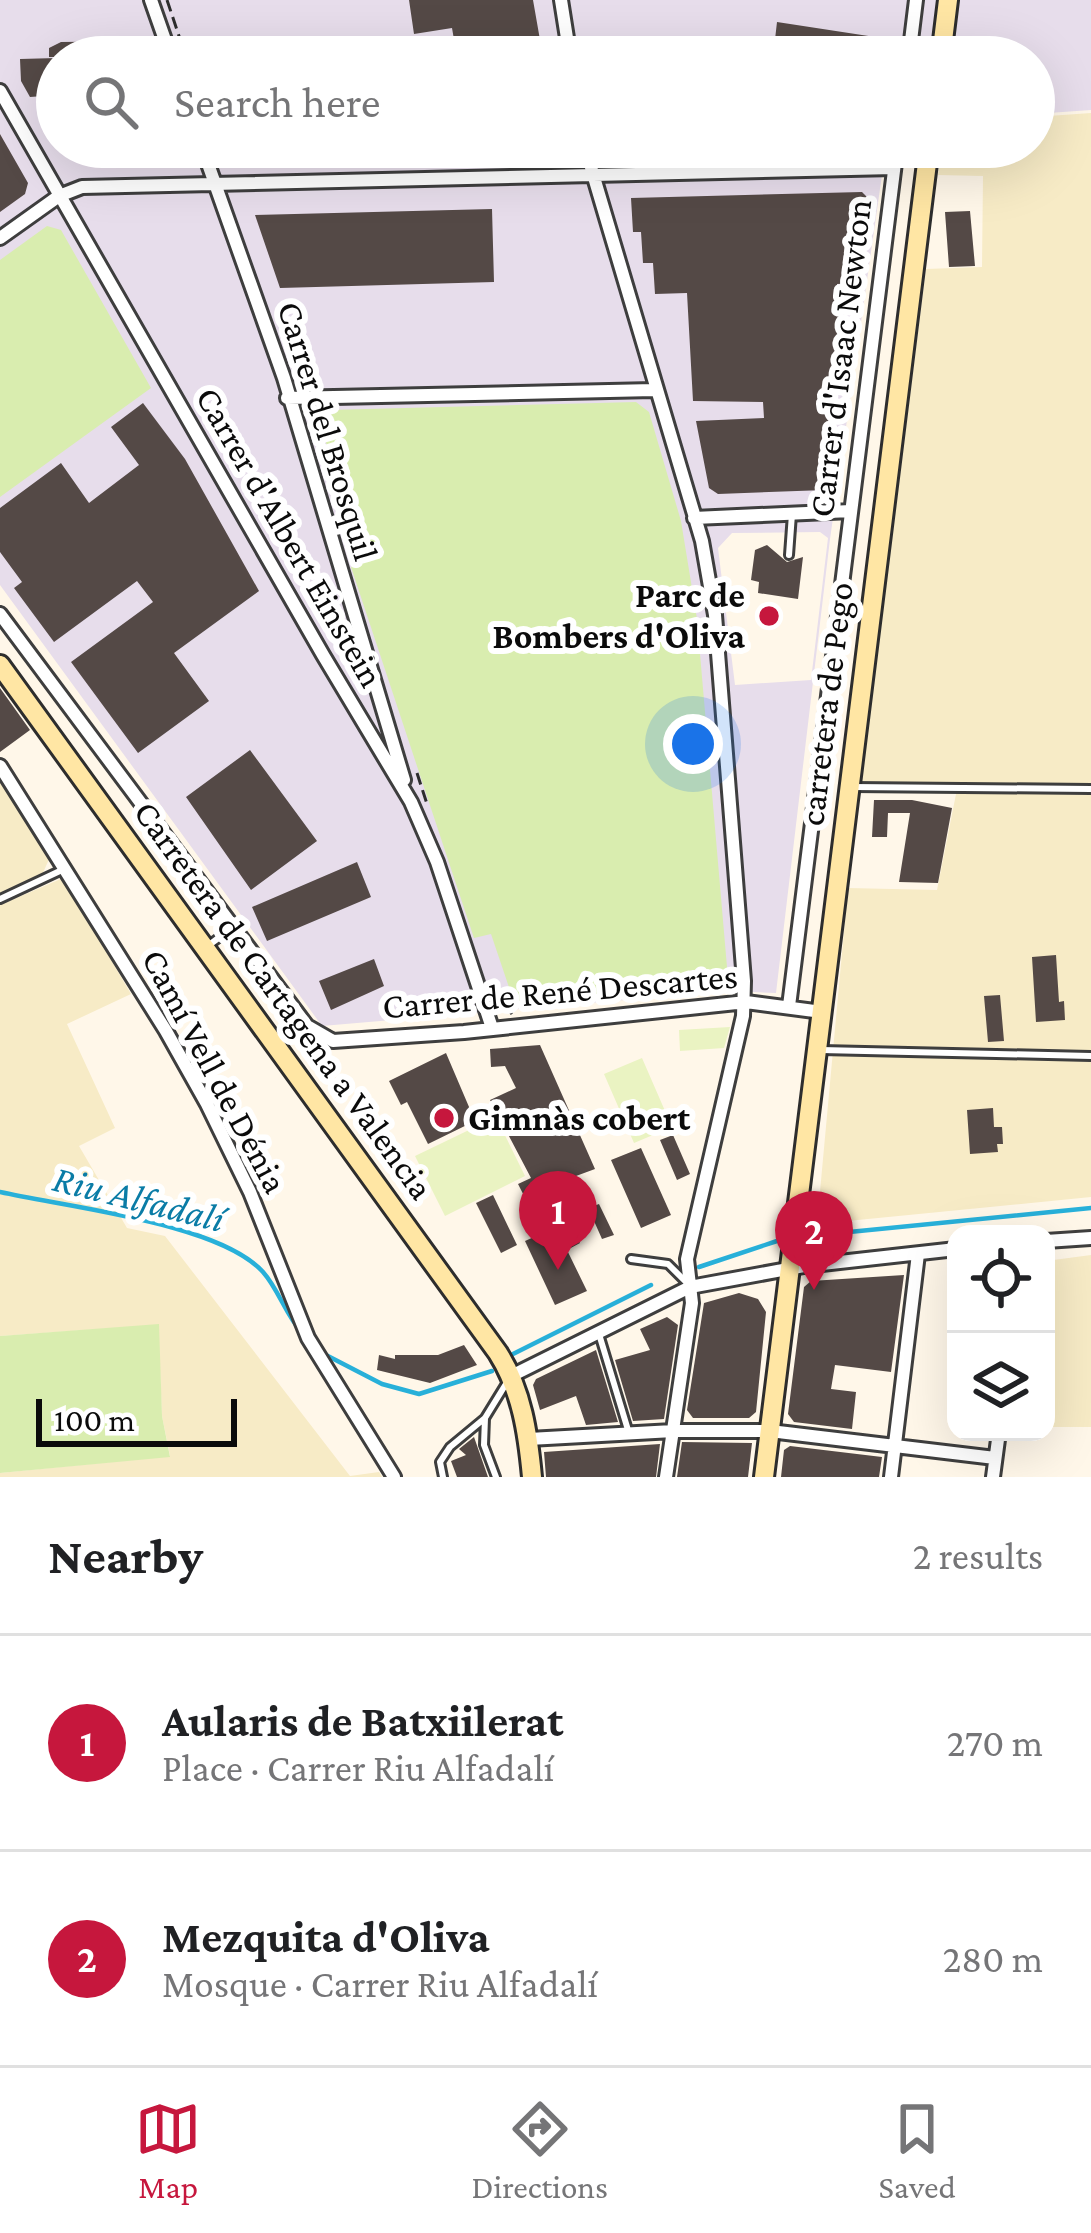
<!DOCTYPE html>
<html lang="en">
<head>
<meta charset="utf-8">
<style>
  :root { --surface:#fff; --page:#f6f6f6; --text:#202124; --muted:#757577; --line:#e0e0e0; --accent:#c6173d }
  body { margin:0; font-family:"Crimson Pro",serif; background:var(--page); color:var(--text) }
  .controls { position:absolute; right:36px; bottom:36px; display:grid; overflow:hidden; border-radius:24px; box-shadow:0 12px 48px #0002 }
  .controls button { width:108px; height:108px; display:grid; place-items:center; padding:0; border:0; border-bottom:3px solid var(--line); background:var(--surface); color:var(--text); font:60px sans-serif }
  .scale { position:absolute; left:36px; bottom:30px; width:201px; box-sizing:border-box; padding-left:12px; border:6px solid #0b0b0b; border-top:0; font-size:33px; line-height:42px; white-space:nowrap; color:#0b0b0b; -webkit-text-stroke:9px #fff; paint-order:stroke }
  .you { position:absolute; left:693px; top:744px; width:42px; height:42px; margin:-30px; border:9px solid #fff; border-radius:50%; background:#1a73e8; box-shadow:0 0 0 18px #1a73e833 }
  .badge { display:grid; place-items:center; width:78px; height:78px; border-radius:50%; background:var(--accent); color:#fff; font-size:39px; font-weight:700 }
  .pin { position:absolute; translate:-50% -99px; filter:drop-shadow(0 3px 6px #0008) }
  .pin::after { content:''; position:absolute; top:63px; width:42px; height:36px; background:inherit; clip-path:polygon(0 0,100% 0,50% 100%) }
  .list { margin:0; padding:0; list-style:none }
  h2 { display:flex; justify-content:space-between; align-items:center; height:156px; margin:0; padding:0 48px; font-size:51px }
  h2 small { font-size:39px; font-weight:400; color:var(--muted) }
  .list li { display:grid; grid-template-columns:78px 1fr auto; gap:36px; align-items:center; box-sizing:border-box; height:216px; padding:0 48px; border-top:3px solid var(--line) }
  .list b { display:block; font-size:45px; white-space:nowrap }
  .list p { margin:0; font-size:39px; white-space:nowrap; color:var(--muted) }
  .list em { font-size:39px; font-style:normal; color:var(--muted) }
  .icon { flex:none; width:66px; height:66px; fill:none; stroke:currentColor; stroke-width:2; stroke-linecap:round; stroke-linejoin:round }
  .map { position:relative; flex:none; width:1091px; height:1477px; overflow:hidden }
  .search { position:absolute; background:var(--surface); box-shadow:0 12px 48px #0002; left:36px; right:36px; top:36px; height:132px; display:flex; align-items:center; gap:30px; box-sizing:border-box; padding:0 42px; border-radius:66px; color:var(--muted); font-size:45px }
  .sheet { height:588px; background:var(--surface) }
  nav { display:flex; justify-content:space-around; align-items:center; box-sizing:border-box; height:168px; border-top:3px solid var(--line); background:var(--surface); font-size:33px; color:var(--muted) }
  nav a { display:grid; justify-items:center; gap:6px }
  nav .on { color:var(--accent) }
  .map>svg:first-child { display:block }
</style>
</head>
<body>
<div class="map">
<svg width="1091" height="1477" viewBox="0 0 1091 1477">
  <rect width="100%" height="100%" fill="#fff7e9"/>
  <path fill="#e7ddeb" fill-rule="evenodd" d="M0,0H1091V110L1034,114V57H57V147H886L830,539L776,993L730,991L322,1026L0,585ZM820,532L828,538L811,680L735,685L718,548L732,533Z"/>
  <path fill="#f7ebc6" d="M1091,113V1197L817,1224L848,888L937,890L958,784L861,783L926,269L982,267L983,176L938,175L942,147H1034V117Z
    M0,779L50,857L42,875L0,895Z
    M63,878L131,994L67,1024L115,1128L79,1146L127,1228L165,1236L350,1476L379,1472L382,1477H0V1473L170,1456L162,1416L158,1325L0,1336V905Z
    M1091,1255V1427H1046V1261Z"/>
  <path fill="#d9edaf" d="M47,226L61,230L151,388L0,497V260Z
    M636,402L649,412L681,521L697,619L729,990L514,1002L491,934L474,938L351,567L367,557L319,423L329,410Z
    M159,1324L162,1416L170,1457L0,1473V1336Z"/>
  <path fill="#eaf3c2" d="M730,1027L724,1048L680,1051L679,1030Z
    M642,1058L672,1127L634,1143L604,1074Z
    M496,1117L525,1176L445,1216L415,1156Z"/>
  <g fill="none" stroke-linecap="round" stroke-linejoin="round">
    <path stroke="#28b0d9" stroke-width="4.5" d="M0,1192C66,1207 219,1223 263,1272C279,1290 286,1316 303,1334
      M809,1236L1091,1208
      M699,1267L777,1241
      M324,1354L382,1384L419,1394L492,1371
      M513,1354L651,1285"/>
  </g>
  <path fill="#544946" d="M409,0H533L543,57H457L452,28L414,34Z
    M777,22L888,39L886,57H773Z
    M142,41V57H49V48L61,42Z
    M57,58V95L30,97L21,81L20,59Z
    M0,134L28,183L25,194L0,212Z
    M66,147H174L175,159L78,162Z
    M220,147H330V148L297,160L296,156L281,160L280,157L270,161L269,157L246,162Z
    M862,192L869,199L864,233L856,234L858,283L837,284L843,394L830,395L833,484L825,490L718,494L709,488L696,421L764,418L763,402L693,401L687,293L655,294L653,263H643L641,232H633L631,198Z
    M492,209L494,282L280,288L255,215Z
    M970,211L975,266L949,267L945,212Z
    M143,403L185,459L259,591L174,653L209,701L138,753L71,662L153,602L137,581L54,642L14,588L22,582L0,552V508L61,463L89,503L139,465L111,427Z
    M767,545L787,562L803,557L798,599L758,593L759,582L751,580L755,550Z
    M0,688L30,730L0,752Z
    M250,750L317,841L251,890L186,797Z
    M874,800H912L952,808L938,883L899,882L910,813H888L887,837H872Z
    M357,862L371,897L267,941L252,907Z
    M1056,955L1059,1002L1064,1001L1065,1020L1036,1022L1032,957Z
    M374,959L384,986L331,1010L319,981Z
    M1000,995L1004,1041L988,1042L984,996Z
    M540,1045L595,1169L557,1183L572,1214L599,1204L614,1235L602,1239L594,1221L573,1229L580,1243L567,1250L587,1291L555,1305L525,1241L543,1233L518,1184L531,1178L490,1100L516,1088L505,1066L491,1067L490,1049Z
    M446,1053L475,1121L428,1144L407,1102L401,1105L389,1081Z
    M993,1108L994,1127H1002L1003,1144H997L998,1152L970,1154L967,1110Z
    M673,1135L690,1174L677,1180L660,1140Z
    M641,1148L671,1215L641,1228L611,1160Z
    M493,1195L517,1245L501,1253L476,1203Z
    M904,1275L891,1372L835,1365L831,1389L856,1392L852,1429L794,1422L788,1414L804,1287L811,1281Z
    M739,1293L758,1299L766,1312L756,1412L749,1418H693L687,1410L704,1303Z
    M667,1317L678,1325L664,1419L633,1421L615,1360L650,1350L640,1329Z
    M464,1345L477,1365L430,1383L377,1370L379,1355L395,1359V1355H438Z
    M596,1350L618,1422L586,1425L576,1396L540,1410L533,1385L536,1379Z
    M474,1437L488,1477H457L451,1461L466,1455L459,1449Z
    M682,1442L752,1443L748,1477H677Z
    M660,1444L656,1477H546L544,1452Z
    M790,1446L882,1457L879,1477H781L784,1450Z"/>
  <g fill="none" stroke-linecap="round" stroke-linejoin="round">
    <g stroke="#3e3e3e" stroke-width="12">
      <path id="lane" d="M789,555L792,514
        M852,787L1091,789
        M0,899L62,870
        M209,945L232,928
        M821,1050L1091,1056
        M631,1259L668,1264L686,1282
        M599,1334L628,1430
        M485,1418L484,1445L496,1477
        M443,1477L440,1462L450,1447L485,1418L509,1379"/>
    </g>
    <g stroke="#3e3e3e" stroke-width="18">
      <path id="street" d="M151,0L171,57
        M561,0L570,57
        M909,57L916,0
        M0,91L323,655L411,802L437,862L492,1028
        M202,147L284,378L404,780
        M585,147L702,541L715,615L744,981L743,1016L687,1259L692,1303L666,1477
        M0,238L59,196L82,187L894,168
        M287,398L654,390
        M694,518L851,511
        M0,614L307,1026L333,1041L464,1032L746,1002L822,1012
        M0,766L166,1031L207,1104L250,1192L308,1338L394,1477
        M789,1006L897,147
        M1046,1241L1091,1238
        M511,1376L690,1287L804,1266L956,1249
        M529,1439L673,1431H770L995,1458
        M891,1477L918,1254
        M993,1477L999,1432"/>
    </g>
    <g stroke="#2d2d2d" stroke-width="24">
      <path id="secondary" d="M941,57L948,0
        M0,665L498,1353C522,1391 528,1434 532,1477
        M764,1477L929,147"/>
    </g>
    <path stroke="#2d2d2d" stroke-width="3" stroke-dasharray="12 6" stroke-linecap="butt" d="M167,0L186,57
      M320,450L353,544L352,554
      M417,773L427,804
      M495,993L512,1014"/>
    <use href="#lane" stroke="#fff" stroke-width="6"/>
    <use href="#street" stroke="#fff" stroke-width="12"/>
    <use href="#secondary" stroke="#ffe6a4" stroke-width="18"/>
  </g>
  <g fill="#c6173d" stroke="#fff" stroke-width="4.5">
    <circle cx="769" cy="616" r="12"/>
    <circle cx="444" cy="1118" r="12"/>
  </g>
  <g text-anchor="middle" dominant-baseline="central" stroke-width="12" stroke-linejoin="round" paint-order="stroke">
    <g font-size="36" fill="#0b0b0b" stroke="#fff">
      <text transform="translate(840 358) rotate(-83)">Carrer d'Isaac Newton</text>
      <text transform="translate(328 431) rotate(73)">Carrer del Brosquil</text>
      <text transform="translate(290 537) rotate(60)">Carrer d'Albert Einstein</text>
      <text transform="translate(826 704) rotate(-83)">carretera de Pego</text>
      <text transform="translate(560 991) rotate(-5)">Carrer de René Descartes</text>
      <text transform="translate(284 1000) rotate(54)">Carretera de Cartagena a Valencia</text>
      <text transform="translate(215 1071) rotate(62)">Camí Vell de Dénia</text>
    </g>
    <g font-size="36" font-weight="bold" fill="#0b0b0b" stroke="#fff" text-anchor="end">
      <text x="745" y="595">Parc de<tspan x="745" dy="41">Bombers d'Oliva</tspan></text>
      <text x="468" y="1118" text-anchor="start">Gimnàs cobert</text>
    </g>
    <g font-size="39" font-style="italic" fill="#0a7ca6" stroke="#fff">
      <text transform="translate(139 1198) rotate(14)">Riu Alfadalí</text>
    </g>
  </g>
</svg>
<div class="controls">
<button><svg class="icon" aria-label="locate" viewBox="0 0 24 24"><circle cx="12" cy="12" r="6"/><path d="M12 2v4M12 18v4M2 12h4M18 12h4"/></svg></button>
<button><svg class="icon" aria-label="layers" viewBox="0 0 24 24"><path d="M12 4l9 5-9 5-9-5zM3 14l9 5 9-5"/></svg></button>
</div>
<div class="scale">100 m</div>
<div class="you"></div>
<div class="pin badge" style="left:558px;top:1270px">1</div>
<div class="pin badge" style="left:814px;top:1290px">2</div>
<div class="search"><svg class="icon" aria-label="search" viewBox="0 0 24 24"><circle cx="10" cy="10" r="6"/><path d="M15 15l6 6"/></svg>Search here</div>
</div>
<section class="sheet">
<h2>Nearby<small>2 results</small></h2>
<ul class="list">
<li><span class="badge">1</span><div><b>Aularis de Batxiilerat</b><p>Place · Carrer Riu Alfadalí</p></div><em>270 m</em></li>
<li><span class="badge">2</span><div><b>Mezquita d'Oliva</b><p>Mosque · Carrer Riu Alfadalí</p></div><em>280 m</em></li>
</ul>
</section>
<nav>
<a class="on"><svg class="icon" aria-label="map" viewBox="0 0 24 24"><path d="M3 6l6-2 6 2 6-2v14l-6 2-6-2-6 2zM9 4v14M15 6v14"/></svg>Map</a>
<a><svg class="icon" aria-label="directions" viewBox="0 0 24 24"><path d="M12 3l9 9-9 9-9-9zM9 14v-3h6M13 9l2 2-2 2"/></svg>Directions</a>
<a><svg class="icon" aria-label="saved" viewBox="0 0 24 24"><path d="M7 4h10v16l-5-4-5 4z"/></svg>Saved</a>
</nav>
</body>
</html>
